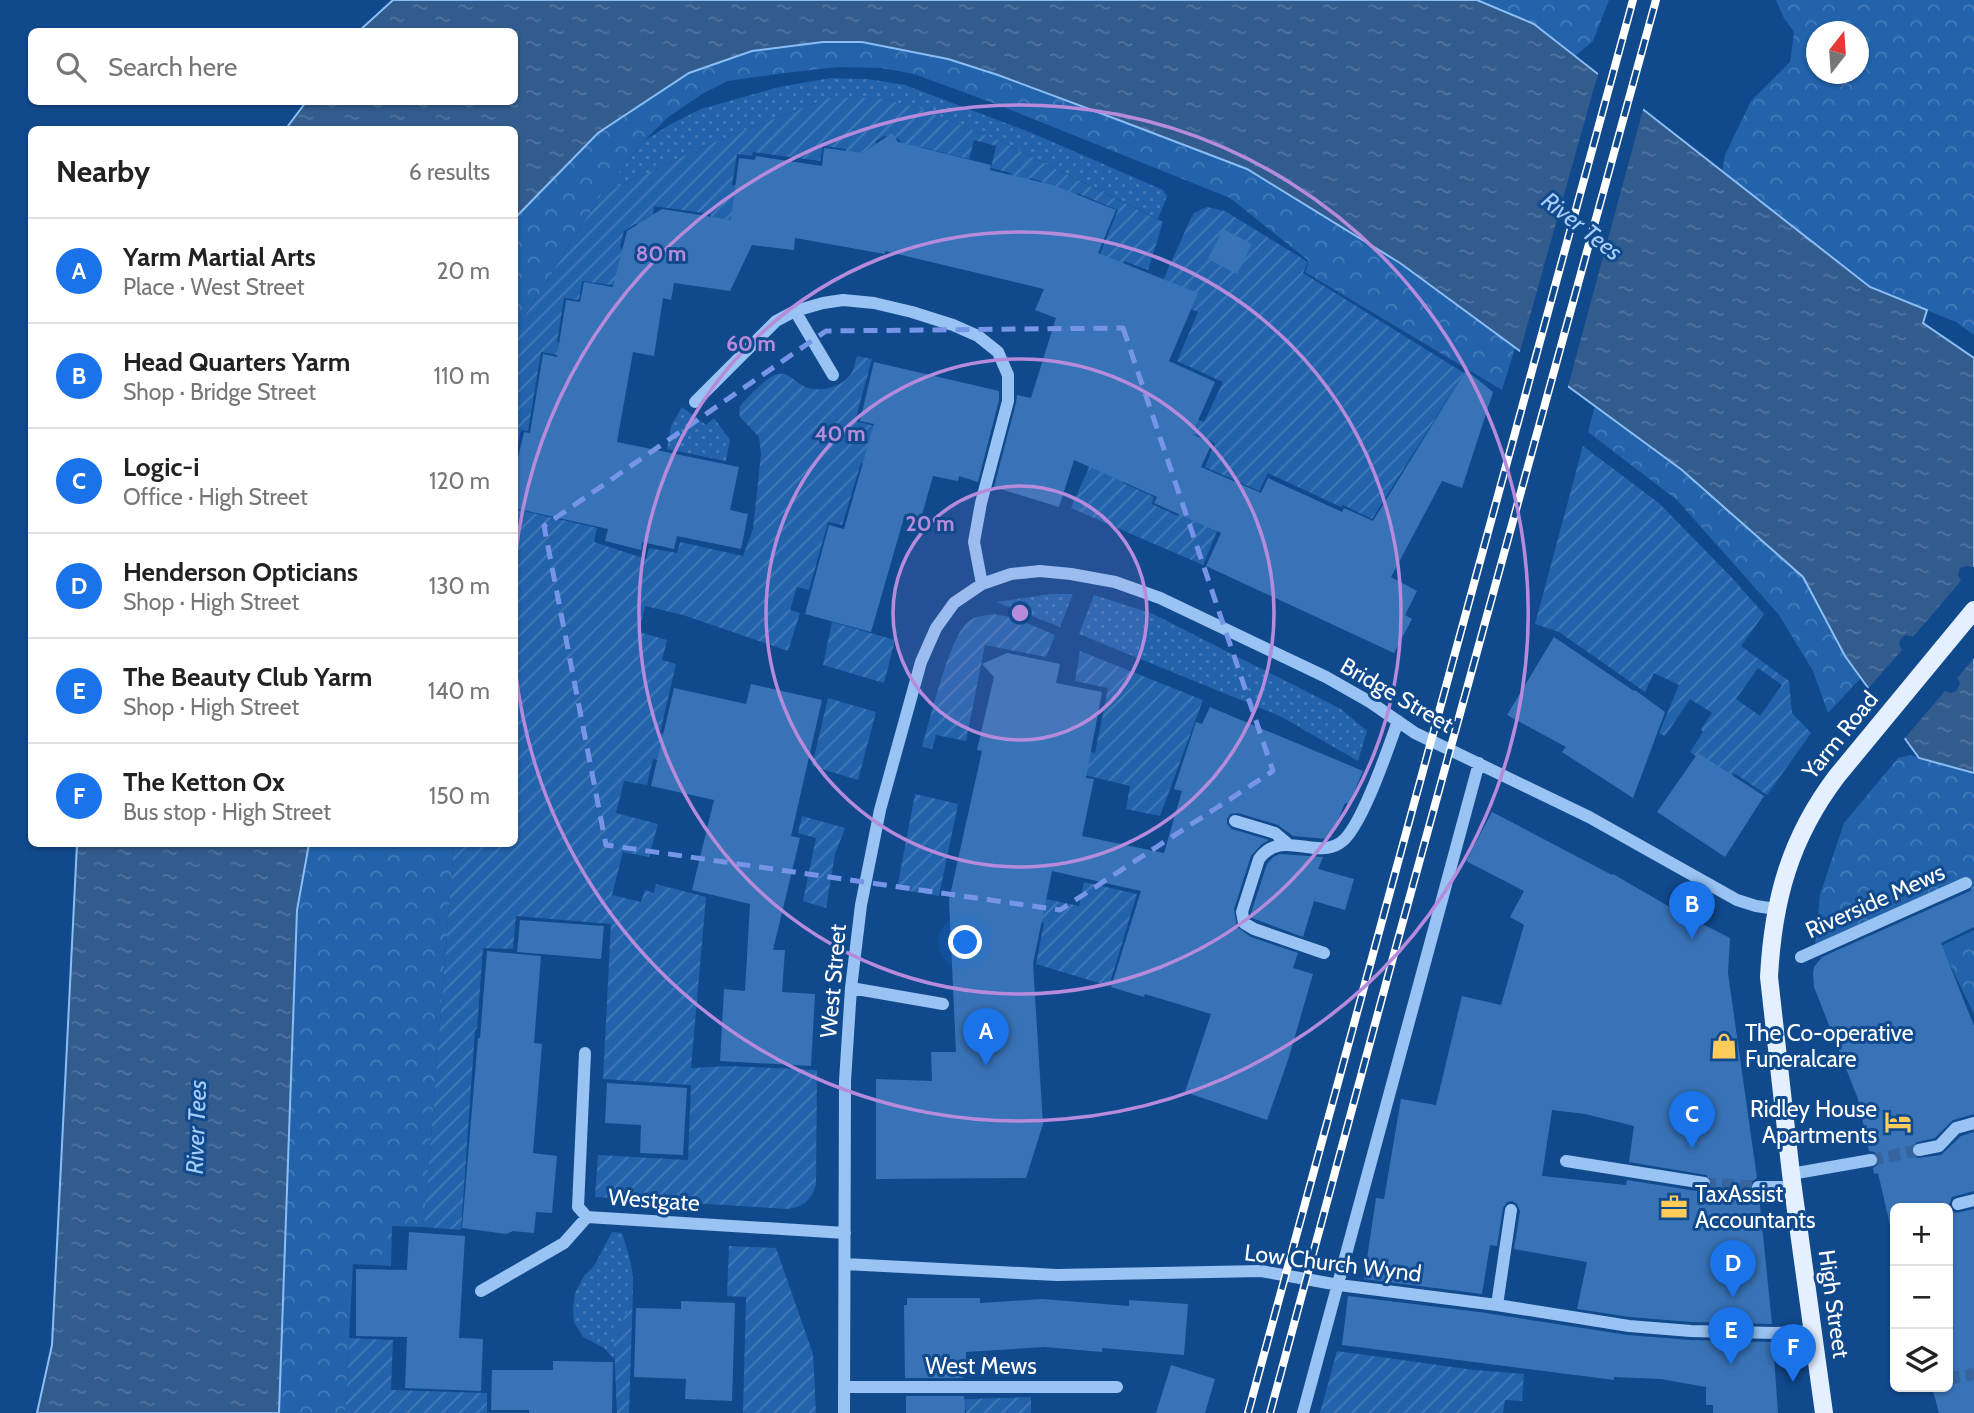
<!DOCTYPE html>
<html lang="en">
<head>
<meta charset="utf-8">
<style>
  :root { --surface:#fff; --page:#f2f2f2; --text:#222; --muted:#767676; --line:#e0e0e0; --accent:#1a73e8 }
  body { margin:0; font-family:Cabin,sans-serif; background:var(--page); color:var(--text) }
  .controls { position:absolute; right:21px; bottom:21px; display:grid; overflow:hidden; border-radius:10px; box-shadow:0 2px 5px #0004 }
  .controls button { width:63px; height:63px; display:grid; place-items:center; padding:0; border:0; border-bottom:2px solid var(--line); background:var(--surface); color:var(--text); font:35px sans-serif }
  .compass { position:absolute; left:1806px; top:21px; width:63px; height:63px; border-radius:50%; background:var(--surface); box-shadow:0 2px 5px #0004; rotate:17deg }
  .you { position:absolute; left:966px; top:943px; width:24px; height:24px; margin:-18px; border:5px solid #fff; border-radius:50%; background:#1a73e8; box-shadow:0 0 0 10px #1a73e833 }
  .badge { display:grid; place-items:center; width:46px; height:46px; border-radius:50%; background:var(--accent); color:#fff; font-size:23px; font-weight:700 }
  .pin { position:absolute; translate:-50% -58px; filter:drop-shadow(0 2px 4px #0008) }
  .pin::after { content:''; position:absolute; top:37px; width:24px; height:21px; background:inherit; clip-path:polygon(0 0,100% 0,50% 100%) }
  .list { margin:0; padding:0; list-style:none }
  h2 { display:flex; justify-content:space-between; align-items:center; height:91px; margin:0; padding:0 28px; font-size:30px }
  h2 small { font-size:23px; font-weight:400; color:var(--muted) }
  .list li { display:grid; grid-template-columns:46px 1fr auto; gap:21px; align-items:center; box-sizing:border-box; height:105px; padding:0 28px; border-top:2px solid var(--line) }
  .list b { display:block; font-size:26px; white-space:nowrap }
  .list p { margin:0; font-size:23px; white-space:nowrap; color:var(--muted) }
  .list em { font-size:23px; font-style:normal; color:var(--muted) }
  .icon { flex:none; width:38px; height:38px; fill:none; stroke:currentColor; stroke-width:2; stroke-linecap:round; stroke-linejoin:round }
  .map { position:relative; flex:none; width:1974px; height:1413px; overflow:hidden }
  .search { position:absolute; background:var(--surface); box-shadow:0 2px 5px #0004; left:28px; top:28px; width:490px; height:77px; display:flex; align-items:center; gap:18px; box-sizing:border-box; padding:0 24px; border-radius:10px; color:var(--muted); font-size:26px }
  .panel { position:absolute; background:var(--surface); box-shadow:0 2px 5px #0004; left:28px; top:126px; width:490px; height:721px; border-radius:10px }
  .map>svg:first-child { display:block }
</style>
</head>
<body>
<div class="map">
<svg width="1974" height="1413" viewBox="0 0 1974 1413">
  <defs>
    <pattern id="grass-dots" width="8" height="8" patternUnits="userSpaceOnUse" patternTransform="scale(1.75)"><rect width="8" height="8" fill="#2263ac"/><path d="M2 2h.1M6 6h.1" fill="none" stroke="#437ab8" stroke-width="1.8" stroke-linecap="round"/></pattern>
    <pattern id="forest-crowns" width="20" height="18" patternUnits="userSpaceOnUse" patternTransform="scale(1.75)"><rect width="20" height="18" fill="#2263ac"/><path d="M2 6a3 3 0 1 1 6 0M12 15a3 3 0 1 1 6 0" fill="none" stroke="#437ab8"/></pattern>
    <pattern id="garden-furrows" width="10" height="10" patternUnits="userSpaceOnUse" patternTransform="scale(1.75)"><rect width="10" height="10" fill="#2263ac"/><path d="M-1 1l2-2M0 10L10 0M9 11l2-2" fill="none" stroke="#437ab8"/></pattern>
    <pattern id="water-ripples" width="26" height="14" patternUnits="userSpaceOnUse" patternTransform="scale(1.75)"><rect width="26" height="14" fill="#325c8e"/><path d="M2 4q2-2 4 0t4 0M15 11q2-2 4 0t4 0" fill="none" stroke="#51749f"/></pattern>
  </defs>
  <rect width="100%" height="100%" fill="#11498d"/>
  <path fill="url(#grass-dots)" d="M831,78L868,79L905,85L1032,133L1163,190L1167,196L1158,219L998,140L919,108L879,98H828L709,144L601,195L644,141L671,124L701,109L779,87Z
    M682,407L706,425L714,418L730,440L726,461L667,449L671,426Z
    M1051,594H1073L1060,627L996,602Z
    M1094,595L1153,614L1341,709L1367,731L1358,761L1280,716L1079,634Z
    M612,1232L622,1233C630,1258 638,1281 629,1307C622,1328 614,1335 614,1359L604,1348L583,1337L574,1322L573,1309L575,1293L584,1276L594,1266Z"/>
  <path fill="url(#forest-crowns)" fill-rule="evenodd" d="M1477,0H1609L1593,41L1575,56L1534,24Z
    M1776,0H1974V335L1956,322L1870,287L1722,171L1725,155L1751,101L1790,62L1794,32L1784,18ZM1816,32H1858V74H1816Z
    M823,42H862L948,59L998,75L1247,169L1400,263L1515,348L1502,390L1305,272L1309,261L1230,198L1001,106L914,74L882,68L838,67L784,73L728,81L702,94L667,118L644,141L601,195L515,332V218L598,133L689,73L751,51Z
    M1595,406L1682,470L1803,577L1845,656L1861,678L1828,713L1813,671L1779,615L1677,500L1588,432Z
    M1911,755L1974,773V894L1967,881L1815,945L1820,895L1844,823L1898,758Z
    M309,844H454L424,1227L392,1226L391,1266L353,1264L345,1413H279L297,910Z
    M1974,930V1014L1941,946Z"/>
  <path fill="url(#garden-furrows)" fill-rule="evenodd" d="M828,98H879L919,108L998,140L1163,222L1148,270L1124,261L1121,268L1098,259L1118,210L1077,193L1069,209L1047,191L1043,182L1030,178L1022,185L1006,194L1011,173L991,168L996,146L974,140L969,159L920,147L910,189L904,148L899,139L884,136L876,141L872,161L846,156V149L823,146L820,161L753,152L752,156L737,154L732,185L748,187L742,233L709,229L711,214L654,206L652,226L635,224L624,231L620,246L629,259L640,289L582,281L579,300L564,298L557,342L626,353L624,367L541,352L528,431L521,430L515,458V332L601,195L709,144Z
    M1207,207L1225,211L1308,262L1303,273L1464,373L1372,519L1343,505L1341,507L1268,473L1259,491L1205,467L1215,443L1194,434L1183,457L1143,439L1123,483L1154,497L1152,504L1178,516L1182,509L1219,526L1203,565L1071,508L1118,401L1169,407L1204,422L1223,382L1177,361L1198,312L1157,294L1191,218L1194,213Z
    M857,356L872,359L855,421L911,435L904,471L861,463L842,525L828,522L809,590L797,587L790,610L800,613L788,651L683,615L645,606L639,632L667,640L662,660L676,664L660,733L734,750L729,776L653,759L647,785L624,781L616,813L658,824L649,857L623,852L612,895L641,902L645,890L654,893L656,884L706,897L691,1068L729,1066L817,1070L816,1185C811,1200 804,1207 788,1209L595,1197L598,1155L688,1160L691,1085L603,1079L611,924L516,916L513,949L483,948L477,1029L475,1030L461,1230L424,1227L454,844H514L515,509L597,528L594,542L646,559L649,548L677,553L680,542L743,556L753,529L761,454L759,437L740,417L739,412L740,406C747,398 767,376 778,374C788,372 795,381 803,386C817,394 845,387 852,372C855,367 855,361 857,356Z
    M1583,446L1660,504L1733,579L1764,614L1741,646L1789,681L1792,713L1811,733L1767,795L1734,773L1730,779L1690,752L1703,732L1701,729L1712,713L1690,699L1665,736L1659,733L1679,685L1654,673L1645,692L1559,632L1535,624ZM1758,668L1782,685L1760,716L1736,699Z
    M994,614L1015,618L1055,635L1046,657L985,645L966,741L936,735L932,749L922,747C930,721 949,637 968,622C975,616 985,615 994,614Z
    M832,622L895,640L884,683L823,665Z
    M1080,651L1203,700L1160,816L1126,809L1130,786L1048,766L1053,744L1095,753L1108,688L1075,681Z
    M828,698L876,712L858,780L812,766Z
    M915,794L958,804L939,896L897,889Z
    M802,816L845,828L835,854L826,908L803,901L816,838L798,833Z
    M1084,882L1137,894L1109,986L1036,964L1044,923L1028,919L1032,896L1079,906Z
    M729,1246L776,1248L813,1354L816,1413H743L746,1297L727,1296Z
    M633,1288L629,1413H617L614,1344L618,1330L629,1308Z
    M349,1338L393,1340L391,1390L487,1393V1413H345Z
    M1337,1351L1474,1370L1524,1374L1522,1401L1505,1400L1503,1413H1320Z
    M1031,1397V1413H966V1409L912,1411L911,1401Z"/>
  <path fill="url(#water-ripples)" stroke="#8abef5" stroke-width="2" d="M393,0H1477L1534,24L1870,287L1927,310L1923,323L1974,358V773L1919,758L1845,656L1803,577L1682,470L1400,263L1247,169L1116,119L998,75L948,59L862,42H823L752,51L689,73L598,133L515,218L514,130H285L306,102H514V32L359,31Z
    M77,844H309L297,910L279,1413H37L52,1345Z"/>
  <path fill="#11498d" d="M1599,70L1644,106L1567,390L1519,355Z
    M1966,566L1974,567V658L1957,678L1960,683L1957,690L1952,693L1945,691L1904,739L1906,747L1866,691L1902,650L1899,644L1901,638L1906,635L1913,637L1961,581L1958,575L1960,568Z"/>
  <path fill="#3973b7" fill-rule="evenodd" d="M892,133L898,142L991,165L990,170L1053,185L1116,210L1098,253L1198,293L1169,361L1215,382L1192,434L1212,443L1201,467L1261,493L1268,478L1342,512L1344,508L1373,521L1466,370L1493,392L1462,488L1442,481L1391,577L1417,591L1405,615L1412,619L1394,653L1206,566L1221,533L1154,503L1157,497L1074,460L1059,507L994,487L1016,403L1017,395L1031,398L1056,318L1035,310L1044,289L885,251V254L795,238L794,250L752,245L730,291L674,283L671,300L663,298L654,356L633,352L617,442L739,467L730,510L748,514L741,549L677,536L674,549L642,542L641,550L605,541L608,529L514,508V474L524,432L530,433L543,354L557,357L566,300L580,302L584,282L613,287L627,231L662,209L731,220L739,158L755,160L756,156L822,166L824,148L863,153Z
    M1223,229L1252,244L1237,274L1208,259Z
    M874,362L999,391V400L978,482L959,476L958,481L933,476L921,518L905,514L871,632L805,614L829,525L844,529L874,424L860,421Z
    M1554,637L1634,691L1635,690L1665,712L1633,798L1562,752L1566,747L1507,715Z
    M1007,653L1060,664L1056,683L1102,692L1086,778L1094,779L1082,836L1164,853L1182,791L1174,789L1196,722L1202,724L1210,707L1363,771L1349,804L1345,803L1331,837L1328,839L1293,836L1278,825L1238,813L1230,814L1227,819V824L1232,829L1269,840L1262,844L1251,856L1234,909L1237,927L1251,937L1298,953L1293,968L1313,974L1288,1060L1267,1120L1185,1092L1211,1014L1145,994L1144,997L1111,987L1141,891L1052,871L1033,964L1043,1124L1026,1178L876,1179V1079L932,1081L931,1052H956L949,900L982,751L977,750L994,677L982,664Z
    M751,684L822,700L791,836L800,838L773,950H785L782,992L815,994L811,1066L720,1061L724,989L745,991L750,904L692,890L714,800L651,786L674,688L746,704Z
    M1698,753L1764,796L1725,857L1657,812Z
    M1492,812L1612,875L1613,874L1675,910L1730,938L1728,973L1757,1178L1751,1182L1749,1188L1753,1194L1759,1196L1772,1324L1691,1322L1630,1317L1577,1309L1587,1262L1514,1249L1520,1211L1517,1204L1512,1201L1507,1202L1503,1208L1497,1246L1490,1245L1482,1294L1364,1279L1376,1198L1384,1199L1401,1099L1436,1105L1462,996L1501,1005L1524,925L1510,917L1524,891L1466,861ZM1552,1110L1585,1114L1634,1126L1629,1162L1706,1175L1712,1181L1711,1188L1703,1192L1627,1180L1626,1185L1542,1176Z
    M1280,854L1323,857L1318,869L1354,879L1345,910L1314,901L1303,937L1252,918L1251,913L1267,864L1273,857Z
    M1974,886V927L1941,943L1974,1026V1114L1953,1120L1935,1138L1917,1142L1911,1148L1912,1155L1917,1158L1941,1155L1961,1136L1974,1132V1191L1952,1197L1949,1205L1952,1211L1956,1213L1974,1209V1413H1939L1932,1387H1948V1208H1895V1247L1878,1173L1874,1174L1873,1168L1879,1164V1158L1875,1152L1869,1151L1858,1099L1814,987L1813,973L1814,967L1822,957L1970,891Z
    M520,920L604,926L601,959L517,952Z
    M487,951L541,956L534,1043L542,1044L533,1153L557,1156L552,1213L536,1212L534,1233L513,1231L506,1234L462,1228L478,1038H480Z
    M607,1083L687,1088L683,1155L640,1153L641,1125L605,1123Z
    M409,1232L465,1236L459,1338L483,1339L481,1391L405,1388L407,1337L356,1336V1269L407,1270Z
    M1348,1296L1479,1312L1628,1335L1690,1340L1773,1342L1778,1413H1713V1405H1706V1387L1661,1379L1614,1377V1380L1342,1345Z
    M907,1298H980V1303L1042,1299L1129,1306V1300L1188,1304L1184,1355L1102,1348V1352L1045,1347L966,1352V1361H962L963,1378H905L904,1305H907Z
    M681,1301L735,1303L732,1401L685,1399L686,1379L634,1377L636,1308L681,1309Z
    M553,1361L613,1362L612,1413H529V1410H491L492,1370H553Z
    M1171,1365L1215,1379L1205,1413H1156Z
    M906,1396H964L965,1413H906Z"/>
  <g fill="none" stroke-linecap="round" stroke-linejoin="round">
    <path stroke="#35649e" stroke-width="12" stroke-dasharray="12 6" stroke-linecap="butt" d="M1871,1160L1919,1150
      M1704,1183L1758,1187
      M1948,1379L1974,1374"/>
    <path stroke="#99c3f2" stroke-width="12" d="M795,311L833,375
      M695,402L776,321L795,311L823,303L843,300L874,303L912,312L953,325L978,336L998,352L1008,375V401L981,503L974,542L982,584
      M1235,821L1275,833L1288,844
      M1324,953L1254,929L1244,923L1242,912L1259,859C1282,828 1314,860 1340,843C1361,830 1389,746 1398,721
      M1801,957L1966,883
      M851,988L943,1004
      M585,1053L578,1207L587,1217L845,1233
      M1919,1150L1939,1146L1956,1128L1974,1123
      M1566,1161L1704,1183
      M1791,1174L1871,1160
      M1758,1187H1793
      M1958,1204L1974,1200
      M845,1264L1057,1275L1261,1271L1339,1285L1497,1305L1629,1326L1691,1331L1776,1333L1814,1331
      M481,1291L564,1243L587,1217
      M1497,1305L1511,1210
      M844,1387H1117
      M844,1413L845,1081L851,988L861,905L880,810L921,662L936,628L954,603L982,584L1011,574L1040,571L1071,574L1115,582L1160,598L1326,677L1370,702L1415,733L1589,817L1737,900L1756,906L1776,909
      M1303,1413L1479,763"/>
    <path stroke="#e4efff" stroke-width="18" d="M1824,1413L1791,1174L1769,977C1773,900 1790,838 1837,776L1974,610"/>
    <g stroke="#fff" stroke-width="8">
      <path id="rail" d="M1248,1413L1633,0
        M1270,1413L1388,976L1656,0"/>
    </g>
    <use href="#rail" stroke="#11498d" stroke-width="5" stroke-dasharray="16" stroke-linecap="butt"/>
  </g>
  <path fill="none" stroke="#7795e8" stroke-width="5" stroke-dasharray="14 9" stroke-linejoin="round" d="M1123,328L1273,771L1060,910L606,845L544,526L826,331Z"/>
  <circle cx="1020" cy="613" r="127" fill="#b68bdc" fill-opacity=".12"/>
  <g fill="none" stroke="#b68bdc" stroke-width="3.5">
    <circle cx="1020" cy="613" r="127"/>
    <circle cx="1020" cy="613" r="254"/>
    <circle cx="1020" cy="613" r="381"/>
    <path d="M515 560A508 508 0 1 1 515 666"/>
  </g>
  <defs>
    <g id="shop-bare" transform="scale(2.1)"><path d="M-5-2.5h2.3a2.7 3.5 0 0 1 5.4 0H5L5.5 6h-11ZM-1.5-2.5h3a1.5 2.3 0 0 0-3 0Z" fill="#ffcc5a" stroke="#11498d" stroke-width="2.5" paint-order="stroke"/></g>
    <g id="hotel-bare" transform="scale(2.1)"><path d="M-6-4.5h1.5V1H6V5H4.5V3h-9V5H-6ZM-4 0a1.8 1.8 0 1 1 3.6 0ZM.5 0V-2.5h3Q6-2.5 6 0Z" fill="#ffcc5a" stroke="#11498d" stroke-width="2.5" paint-order="stroke"/></g>
    <g id="office-bare" transform="scale(2.1)"><path d="M-6-3h4V-5.5h4V-3h4V5H-6ZM-1-4.5V-3h2v-1.5ZM-6 0V1H6V0Z" fill="#ffcc5a" stroke="#11498d" stroke-width="2.5" paint-order="stroke"/></g>
  </defs>
  <g fill-rule="evenodd">
    <use href="#shop-bare" x="1724" y="1046"/>
    <use href="#hotel-bare" x="1898" y="1122"/>
    <use href="#office-bare" x="1674" y="1207"/>
  </g>
  <g text-anchor="middle" dominant-baseline="central" stroke-width="6" stroke-linejoin="round" paint-order="stroke">
    <g font-size="23" fill="#fff" stroke="#11498d">
      <text transform="translate(1397 695) rotate(30)">Bridge Street</text>
      <text transform="translate(1840 735) rotate(-51)">Yarm Road</text>
      <text transform="translate(1875 901) rotate(-24)">Riverside Mews</text>
      <text transform="translate(833 981) rotate(-85)">West Street</text>
      <text transform="translate(654 1200) rotate(4)">Westgate</text>
      <text transform="translate(1333 1263) rotate(7)">Low Church Wynd</text>
      <text transform="translate(1834 1304) rotate(82)">High Street</text>
      <text x="981" y="1366">West Mews</text>
    </g>
    <g font-size="23" fill="#fff" stroke="#11498d" text-anchor="start">
      <text x="1745" y="1033">The Co-operative<tspan x="1745" dy="26">Funeralcare</tspan></text>
      <text x="1877" y="1109" text-anchor="end">Ridley House<tspan x="1877" dy="26">Apartments</tspan></text>
      <text x="1695" y="1194">TaxAssist<tspan x="1695" dy="26">Accountants</tspan></text>
    </g>
    <g font-size="24" font-style="italic" fill="#a5cdf9" stroke="#11498d">
      <text transform="translate(1582 226) rotate(38)">River Tees</text>
      <text transform="translate(196 1127) rotate(-88)">River Tees</text>
    </g>
  </g>
  <circle cx="1020" cy="613" r="10" fill="#b68bdc" stroke="#11498d" stroke-width="3.5"/>
  <g font-size="21" text-anchor="middle" font-weight="bold" fill="#b68bdc" stroke="#11498d" stroke-width="6" stroke-linejoin="round" paint-order="stroke">
    <text x="661" y="261">80 m</text>
    <text x="751" y="351">60 m</text>
    <text x="840" y="441">40 m</text>
    <text x="930" y="531">20 m</text>
  </g>
</svg>
<div class="controls">
<button>+</button>
<button>−</button>
<button><svg class="icon" aria-label="layers" viewBox="0 0 24 24"><path d="M12 4l9 5-9 5-9-5zM3 14l9 5 9-5"/></svg></button>
</div>
<svg class="compass" viewBox="-18 -18 36 36"><path d="M0-13l5 13h-10z" fill="#e53935"/><path d="M0 13l5-13h-10z" fill="#767676"/></svg>
<div class="you"></div>
<div class="pin badge" style="left:986px;top:1066px">A</div>
<div class="pin badge" style="left:1692px;top:939px">B</div>
<div class="pin badge" style="left:1692px;top:1149px">C</div>
<div class="pin badge" style="left:1733px;top:1298px">D</div>
<div class="pin badge" style="left:1731px;top:1365px">E</div>
<div class="pin badge" style="left:1793px;top:1382px">F</div>
<div class="search"><svg class="icon" aria-label="search" viewBox="0 0 24 24"><circle cx="10" cy="10" r="6"/><path d="M15 15l6 6"/></svg>Search here</div>
<section class="panel">
<h2>Nearby<small>6 results</small></h2>
<ul class="list">
<li><span class="badge">A</span><div><b>Yarm Martial Arts</b><p>Place · West Street</p></div><em>20 m</em></li>
<li><span class="badge">B</span><div><b>Head Quarters Yarm</b><p>Shop · Bridge Street</p></div><em>110 m</em></li>
<li><span class="badge">C</span><div><b>Logic-i</b><p>Office · High Street</p></div><em>120 m</em></li>
<li><span class="badge">D</span><div><b>Henderson Opticians</b><p>Shop · High Street</p></div><em>130 m</em></li>
<li><span class="badge">E</span><div><b>The Beauty Club Yarm</b><p>Shop · High Street</p></div><em>140 m</em></li>
<li><span class="badge">F</span><div><b>The Ketton Ox</b><p>Bus stop · High Street</p></div><em>150 m</em></li>
</ul>
</section>
</div>
</body>
</html>
